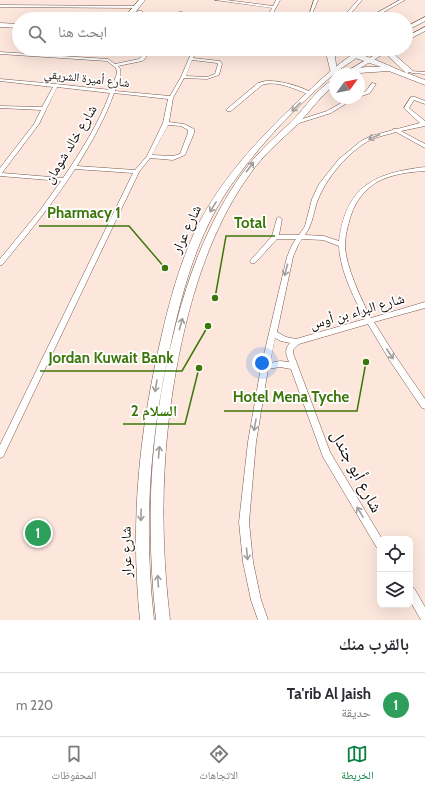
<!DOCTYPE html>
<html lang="ar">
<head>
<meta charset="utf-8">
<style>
  :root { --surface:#fff; --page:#f7f7f7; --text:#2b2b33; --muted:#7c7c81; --line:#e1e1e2; --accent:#0b8043 }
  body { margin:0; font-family:Cabin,"Noto Naskh Arabic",sans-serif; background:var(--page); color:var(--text); direction:rtl }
  .controls { position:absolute; right:12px; bottom:12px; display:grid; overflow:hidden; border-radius:8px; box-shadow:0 4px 16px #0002 }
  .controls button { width:36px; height:36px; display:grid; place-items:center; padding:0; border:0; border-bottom:1px solid var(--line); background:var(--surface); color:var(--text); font:20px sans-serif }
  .compass { position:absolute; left:329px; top:68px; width:36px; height:36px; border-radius:50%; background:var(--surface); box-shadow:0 4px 16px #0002; rotate:57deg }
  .you { position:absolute; left:262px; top:363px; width:14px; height:14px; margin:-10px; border:3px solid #fff; border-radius:50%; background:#1a73e8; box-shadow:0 0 0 6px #1a73e833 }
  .badge { display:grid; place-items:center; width:26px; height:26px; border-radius:50%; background:var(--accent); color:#fff; font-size:13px; font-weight:700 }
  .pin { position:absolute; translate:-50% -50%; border:2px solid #fff; box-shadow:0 1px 4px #0006 }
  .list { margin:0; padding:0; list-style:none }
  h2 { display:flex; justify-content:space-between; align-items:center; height:52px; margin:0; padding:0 16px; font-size:17px }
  h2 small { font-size:13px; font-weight:400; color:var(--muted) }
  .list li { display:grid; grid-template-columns:26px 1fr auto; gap:12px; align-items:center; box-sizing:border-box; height:64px; padding:0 16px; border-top:1px solid var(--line) }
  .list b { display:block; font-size:15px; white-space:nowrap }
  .list p { margin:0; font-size:13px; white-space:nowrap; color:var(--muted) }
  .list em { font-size:13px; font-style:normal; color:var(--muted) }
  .icon { flex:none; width:22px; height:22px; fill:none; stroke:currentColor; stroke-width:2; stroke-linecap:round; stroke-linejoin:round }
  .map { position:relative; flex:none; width:425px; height:620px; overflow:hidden; direction:ltr }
  .search { position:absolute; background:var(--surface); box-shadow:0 4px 16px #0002; left:12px; right:12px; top:12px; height:44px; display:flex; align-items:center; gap:10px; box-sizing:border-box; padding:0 14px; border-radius:22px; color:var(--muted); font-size:15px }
  .sheet { height:116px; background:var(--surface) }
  nav { display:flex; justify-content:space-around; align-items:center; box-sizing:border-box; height:56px; border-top:1px solid var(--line); background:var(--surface); font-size:11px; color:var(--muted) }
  nav a { display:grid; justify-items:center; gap:2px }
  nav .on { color:var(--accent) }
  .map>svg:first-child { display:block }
</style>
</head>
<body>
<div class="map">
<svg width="425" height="620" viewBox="0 0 425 620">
  <rect width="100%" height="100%" fill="#fde7dd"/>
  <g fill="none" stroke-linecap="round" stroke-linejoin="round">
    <g stroke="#78594b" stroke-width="1">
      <path id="street" d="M215,0H226L273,6L276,0H280L270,19H266L272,8Z
        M314,0H318L312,14L343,17L358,0H362L347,18L349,19H336L309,16Z
        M400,0H405L371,19H366Z
        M0,5L135,6L137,7L135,8L0,7Z
        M180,12L226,18L228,19H217L182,14L176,19H172Z
        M146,49H150L145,59L142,61L118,66C124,72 118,83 115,91L170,96L181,77L193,49H197L193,58L220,61L222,64L219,75L207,79L184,78L173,98L169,122L184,124L194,129V133L185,155L173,160L150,158L139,172L3,457L0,458V445L133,173L75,169C54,202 28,234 2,265H0V259L41,209L61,181L0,176V168L34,124L41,110L0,108V106L42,107L53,87L0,81V79L56,84L111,90L117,73L116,68L107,61L0,54V52L108,59L115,64L139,59L141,57ZM192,60L217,63L218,64L215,74L207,77L186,76ZM57,87L110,93C99,123 80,153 63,178L2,173L39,124ZM114,93L168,99L163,123L147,156L135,170L77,166C91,143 105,119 114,93ZM168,125L181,126L188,130V133L180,154L173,156L152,155Z
        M410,71L425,72V74L412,73L410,72Z
        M266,81C279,80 301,86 312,93L308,94C294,89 277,80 262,85L231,111H227V109L258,83Z
        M372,83L376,84L370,93L359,97V94L366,91Z
        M411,97H415L425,101V104L414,100L409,108L425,121V126L401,131L425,144V148L396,132C389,134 381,136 375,138C353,146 328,176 319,197C313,211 314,222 305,235L324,236L339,241C346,186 374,173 425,167V171C409,172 392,174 377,182C364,190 356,201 351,215C348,225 345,236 345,246C346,267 361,299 371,318L425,302V308L374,322L396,357L425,399V409L422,408L390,361L368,324L299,344L293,350V353L330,452L382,539H380V550L377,548L323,457L291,369L280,367L268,369L256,442L249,522L253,562L261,600L268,620H258L251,600L243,562L239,522L248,442L261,367L287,257L292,245L296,239H277L255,263H251L250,261L272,236L277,218L279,217L282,219L279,235H299L305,226L312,199L319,184L339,159L361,141L371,136L393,130V129H397L420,123L404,108ZM302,239L323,240L339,246C340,271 354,298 365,319L296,339L286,337L277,332L293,257L298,245ZM275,338L281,341L290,343C284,350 286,354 289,362L280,361L270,363Z
        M350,98H355L331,113L293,125L290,123L327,111Z
        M410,587L414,588L425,607V620H421L410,601Z"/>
    </g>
    <g stroke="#78594b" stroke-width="1">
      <path id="secondary" d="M425,17V21L406,31V27Z
        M425,27V31L406,41V37Z
        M361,49H368C358,58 345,65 334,74C299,104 264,140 237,177C201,225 185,280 172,338C150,434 143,521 154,620H140C130,520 139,432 162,334C171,295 182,256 200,221C223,178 255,143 289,110C312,88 334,65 361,49Z
        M385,49H392L350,74H342Z
        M335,79V84C321,96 310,111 298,124C281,140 263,155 250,174C218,218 199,271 186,323C162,423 158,518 170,620H156C145,518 150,423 176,324C190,270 211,216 244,171C257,153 274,138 290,123C303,111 319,85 335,79Z"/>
    </g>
    <g stroke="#78594b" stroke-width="1">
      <path id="primary" d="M139,0H145L130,19H123Z
        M138,11H142L149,19H142L137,12Z
        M0,23L19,24V28L0,27Z
        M319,49H327L335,56L337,73H331L327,57Z
        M330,49C356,49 382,63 406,73L387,55L389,49H397L395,55L413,71L407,73L425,80V85L389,71L344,74V70H347L366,67H381Z"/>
    </g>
    <use href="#street" fill="#fff" fill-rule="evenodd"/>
    <use href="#secondary" fill="#fff" fill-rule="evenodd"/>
    <use href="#primary" fill="#fff" fill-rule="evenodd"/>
  </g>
  <defs><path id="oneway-shaft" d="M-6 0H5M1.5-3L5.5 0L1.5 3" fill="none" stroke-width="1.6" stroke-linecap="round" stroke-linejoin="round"/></defs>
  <g stroke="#a19d9b">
    <use href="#oneway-shaft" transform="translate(296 107) rotate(135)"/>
    <use href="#oneway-shaft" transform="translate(374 137) rotate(158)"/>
    <use href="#oneway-shaft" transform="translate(250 167) rotate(-53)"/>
    <use href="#oneway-shaft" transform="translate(213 207) rotate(122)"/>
    <use href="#oneway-shaft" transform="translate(286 270) rotate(105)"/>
    <use href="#oneway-shaft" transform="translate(181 324) rotate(-74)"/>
    <use href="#oneway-shaft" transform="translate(390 354) rotate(57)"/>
    <use href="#oneway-shaft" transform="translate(156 386) rotate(100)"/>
    <use href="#oneway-shaft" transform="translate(255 425) rotate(100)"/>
    <use href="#oneway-shaft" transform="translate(159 452) rotate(-85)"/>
    <use href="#oneway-shaft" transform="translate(360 512) rotate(-121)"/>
    <use href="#oneway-shaft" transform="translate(141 515) rotate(91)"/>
    <use href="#oneway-shaft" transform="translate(247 554) rotate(85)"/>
    <use href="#oneway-shaft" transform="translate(158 581) rotate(-94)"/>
  </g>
  <g text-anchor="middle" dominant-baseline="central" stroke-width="3.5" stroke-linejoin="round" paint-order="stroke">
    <g font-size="12" fill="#150a05" stroke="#fff">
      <text transform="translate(87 78) rotate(6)">شارع أميرة الشريقي</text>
    </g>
    <g font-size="14" fill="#150a05" stroke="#fff">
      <text transform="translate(70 144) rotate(-59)">شارع خالد شومان</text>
      <text transform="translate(186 229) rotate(-65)">شارع عرار</text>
      <text transform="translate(357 311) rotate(-16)">شارع البراء بن أوس</text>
      <text transform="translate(126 552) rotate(-91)">شارع عرار</text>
    </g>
    <g font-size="17" fill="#150a05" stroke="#fff">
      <text transform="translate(357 471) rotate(62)">شارع أبو جندل</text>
    </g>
  </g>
  <path fill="none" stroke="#3d770c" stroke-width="1.5" d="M165 268L129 226H39M215 298L226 236H275M208 326L182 371H40M366 362L357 411H224M199 368L185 424H123"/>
  <g fill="#3d770c" stroke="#fff" stroke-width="1.5">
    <circle cx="165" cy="268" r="4"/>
    <circle cx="215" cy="298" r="4"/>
    <circle cx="208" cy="326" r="4"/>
    <circle cx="366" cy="362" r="4"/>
    <circle cx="199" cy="368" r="4"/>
  </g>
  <g font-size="15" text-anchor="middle" font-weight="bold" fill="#3d770c" stroke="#fff" stroke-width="3.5" stroke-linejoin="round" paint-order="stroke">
    <text x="84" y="218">Pharmacy 1</text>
    <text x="250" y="228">Total</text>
    <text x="111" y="363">Jordan Kuwait Bank</text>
    <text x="291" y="402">Hotel Mena Tyche</text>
    <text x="154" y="416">السلام 2</text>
  </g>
</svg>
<div class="controls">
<button><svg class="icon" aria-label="locate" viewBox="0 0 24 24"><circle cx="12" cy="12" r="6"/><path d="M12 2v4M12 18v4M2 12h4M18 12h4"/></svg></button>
<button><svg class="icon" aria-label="layers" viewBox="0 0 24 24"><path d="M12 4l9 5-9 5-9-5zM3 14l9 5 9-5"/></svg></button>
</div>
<svg class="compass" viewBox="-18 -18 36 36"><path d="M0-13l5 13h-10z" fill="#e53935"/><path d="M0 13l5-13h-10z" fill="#7c7c81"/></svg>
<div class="you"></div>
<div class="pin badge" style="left:38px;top:533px;background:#2e9e5b">1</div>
<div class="search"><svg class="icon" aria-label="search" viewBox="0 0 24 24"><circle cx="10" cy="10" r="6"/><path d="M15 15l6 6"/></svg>ابحث هنا</div>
</div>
<section class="sheet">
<h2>بالقرب منك<small></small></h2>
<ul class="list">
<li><span class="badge" style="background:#2e9e5b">1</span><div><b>Ta'rib Al Jaish</b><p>حديقة</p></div><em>220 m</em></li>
</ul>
</section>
<nav>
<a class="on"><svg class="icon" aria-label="map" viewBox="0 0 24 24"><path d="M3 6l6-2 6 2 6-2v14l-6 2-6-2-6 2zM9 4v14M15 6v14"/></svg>الخريطة</a>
<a><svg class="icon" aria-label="directions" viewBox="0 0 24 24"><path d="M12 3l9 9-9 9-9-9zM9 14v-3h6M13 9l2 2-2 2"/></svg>الاتجاهات</a>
<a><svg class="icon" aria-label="saved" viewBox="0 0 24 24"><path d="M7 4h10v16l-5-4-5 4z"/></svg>المحفوظات</a>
</nav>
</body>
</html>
